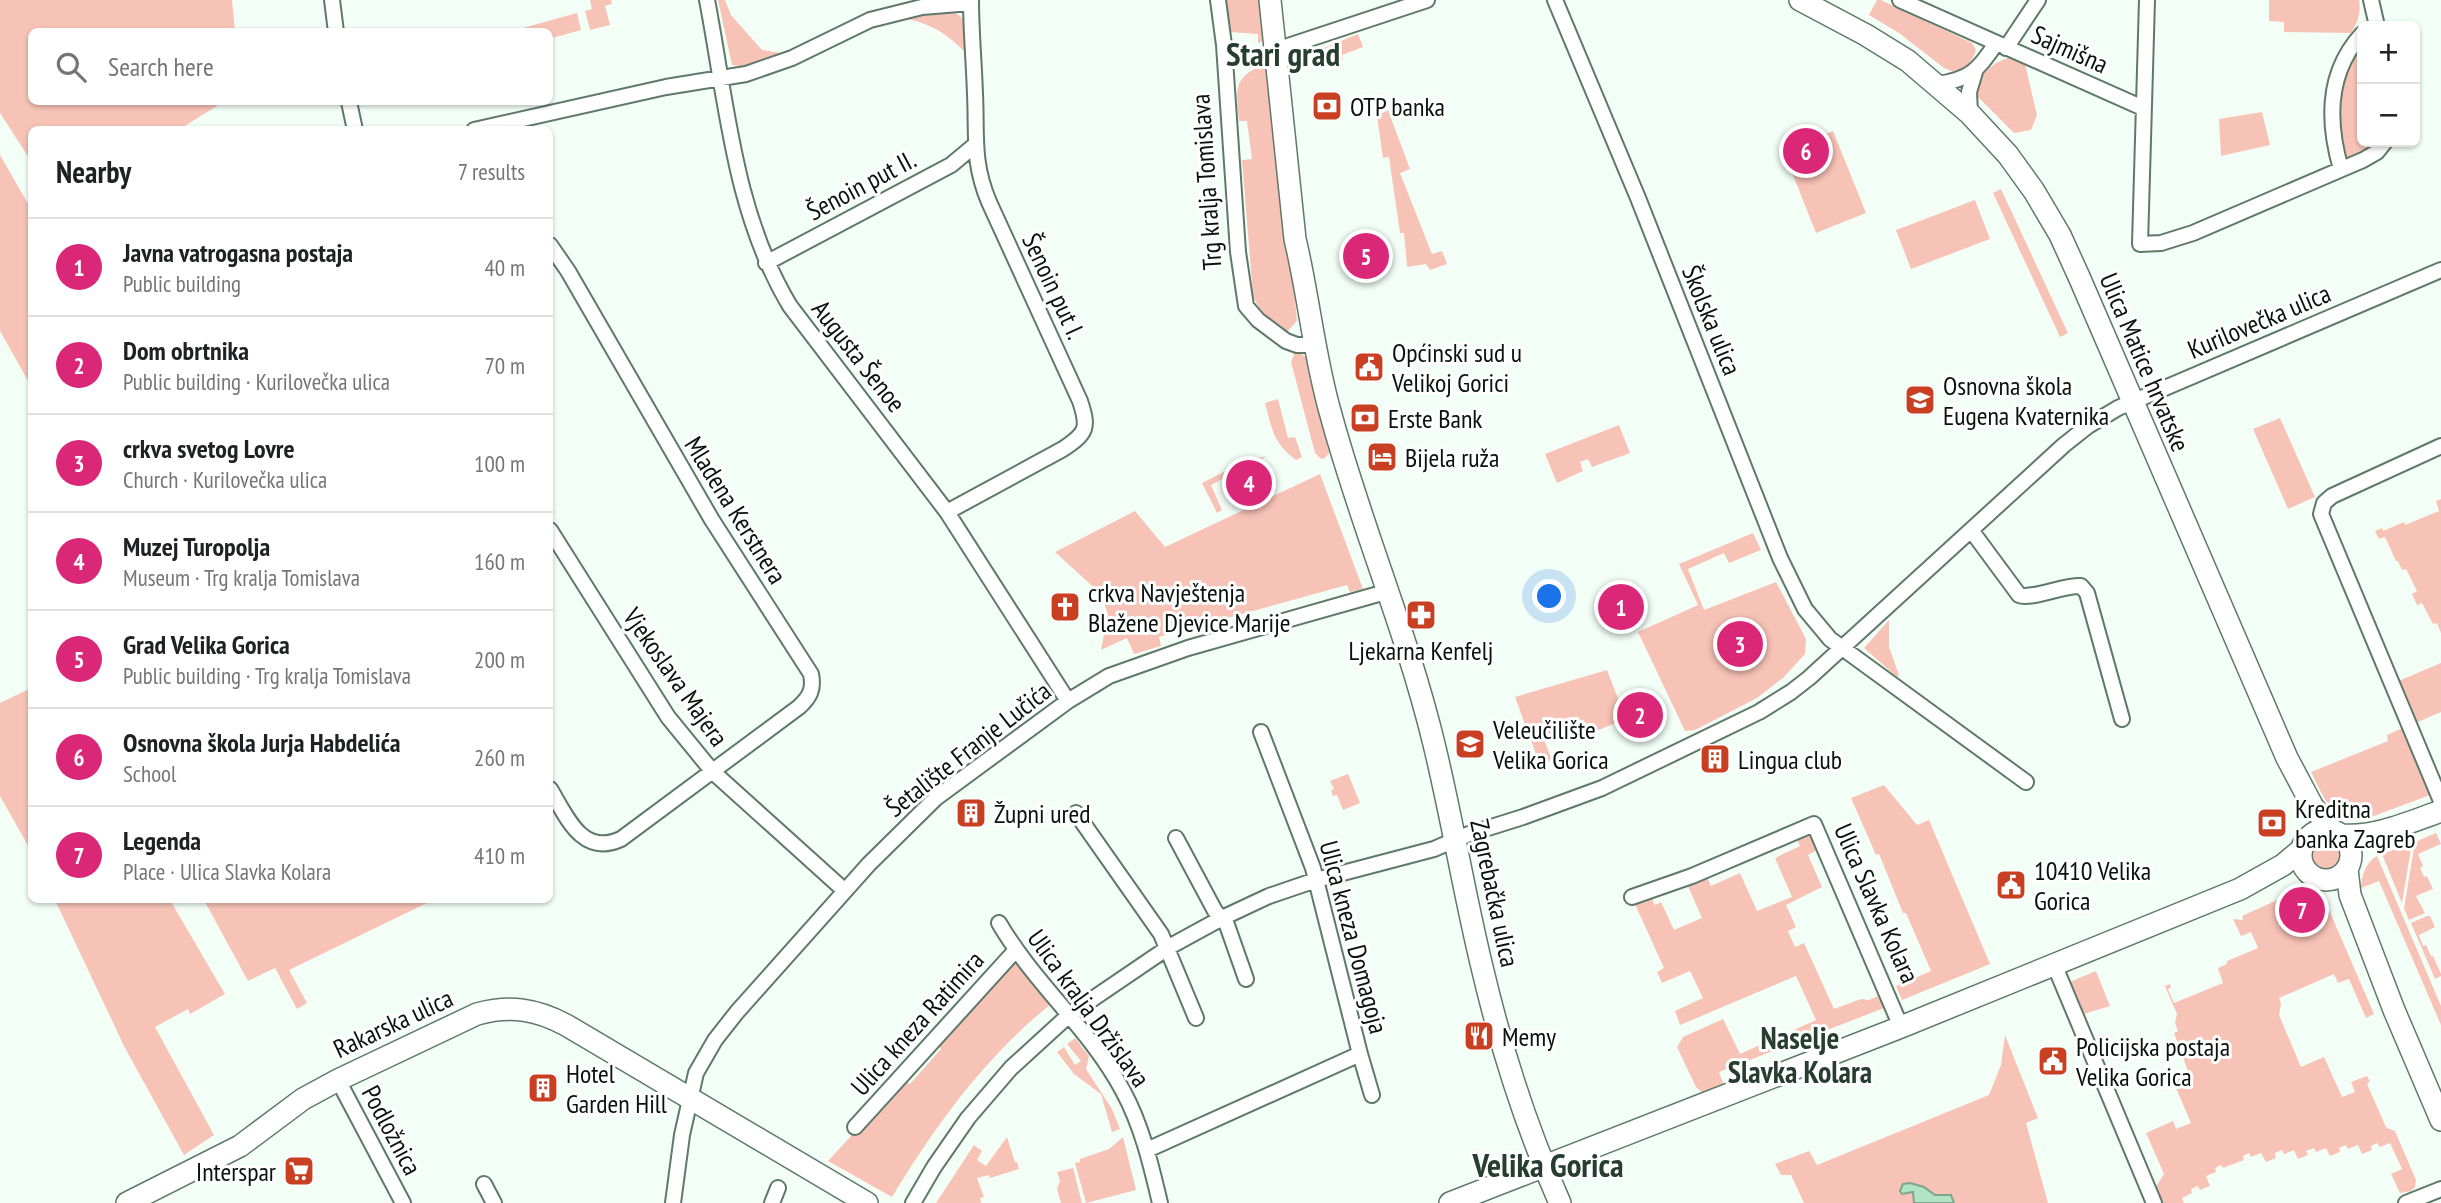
<!DOCTYPE html>
<html lang="en">
<head>
<meta charset="utf-8">
<style>
  :root { --surface:#fff; --page:#f2f2f2; --text:#202124; --muted:#757577; --line:#e0e0e0; --accent:#db2777 }
  body { margin:0; font-family:"PT Sans Narrow",sans-serif; background:var(--page); color:var(--text) }
  .controls { position:absolute; right:21px; top:21px; display:grid; overflow:hidden; border-radius:10px; box-shadow:0 2px 5px #0004 }
  .controls button { width:63px; height:63px; display:grid; place-items:center; padding:0; border:0; border-bottom:2px solid var(--line); background:var(--surface); color:var(--text); font:35px sans-serif }
  .you { position:absolute; left:1550px; top:597px; width:24px; height:24px; margin:-18px; border:5px solid #fff; border-radius:50%; background:#1a73e8; box-shadow:0 0 0 10px #1a73e833 }
  .badge { display:grid; place-items:center; width:46px; height:46px; border-radius:50%; background:var(--accent); color:#fff; font-size:23px; font-weight:700 }
  .pin { position:absolute; translate:-50% -50%; border:4px solid #fff; box-shadow:0 2px 7px #0006 }
  .list { margin:0; padding:0; list-style:none }
  h2 { display:flex; justify-content:space-between; align-items:center; height:91px; margin:0; padding:0 28px; font-size:30px }
  h2 small { font-size:23px; font-weight:400; color:var(--muted) }
  .list li { display:grid; grid-template-columns:46px 1fr auto; gap:21px; align-items:center; box-sizing:border-box; height:98px; padding:0 28px; border-top:2px solid var(--line) }
  .list b { display:block; font-size:26px; white-space:nowrap }
  .list p { margin:0; font-size:23px; white-space:nowrap; color:var(--muted) }
  .list em { font-size:23px; font-style:normal; color:var(--muted) }
  .icon { flex:none; width:38px; height:38px; fill:none; stroke:currentColor; stroke-width:2; stroke-linecap:round; stroke-linejoin:round }
  .map { position:relative; flex:none; width:2441px; height:1203px; overflow:hidden }
  .search { position:absolute; background:var(--surface); box-shadow:0 2px 5px #0004; left:28px; top:28px; width:525px; height:77px; display:flex; align-items:center; gap:18px; box-sizing:border-box; padding:0 24px; border-radius:10px; color:var(--muted); font-size:26px }
  .panel { position:absolute; background:var(--surface); box-shadow:0 2px 5px #0004; left:28px; top:126px; width:525px; height:777px; border-radius:10px }
  .map>svg:first-child { display:block }
</style>
</head>
<body>
<div class="map">
<svg width="2441" height="1203" viewBox="0 0 2441 1203">
  <rect width="100%" height="100%" fill="#f3fef7"/>
  <path fill="#f8c3b7" d="M0,0H232L235,31L32,32V102H223L180,129L32,130L31,161L0,113Z
    M590,0H611L612,4L605,6L610,25L590,30L585,11L592,9Z
    M718,0H725L731,15L762,50L781,53L782,55L748,67L732,65Z
    M1224,0H1266L1265,40L1258,43V34L1229,32Z
    M1877,0H1881L1972,43L1976,50C1972,63 1966,68 1954,72L1944,68L1899,33L1869,15Z
    M2269,0H2359C2361,13 2358,22 2351,33L2284,32V22L2269,21Z
    M953,12C972,20 967,37 967,54C948,34 929,22 902,18V16Z
    M577,13L581,30L552,38V42H550V32L512,31Z
    M1358,34L1363,47L1342,55L1343,60L1318,67L1311,63L1312,53Z
    M2362,43V142H2378L2368,153L2348,159L2344,156L2337,122L2340,84Z
    M2012,57L2025,64L2037,115L2031,130L2014,133L1974,93C1981,74 1992,61 2012,57Z
    M1272,62L1297,321L1287,332C1273,324 1258,311 1253,295L1242,160L1252,159L1247,121H1239C1235,84 1234,75 1272,62Z
    M1388,110L1410,169L1400,173L1432,254L1442,251L1447,264L1430,270L1426,264L1407,267L1404,233H1400L1389,157L1383,158L1377,116Z
    M2262,112L2270,145L2221,156L2219,119Z
    M1833,131L1866,213L1816,233L1783,150Z
    M0,155L31,209V386L0,331Z
    M2001,189L2068,333L2060,337L1993,193Z
    M1975,200L1990,239L1911,269L1896,230Z
    M1295,352L1300,353L1307,358L1329,453L1325,458L1321,459L1315,453L1291,362Z
    M1278,399L1288,438L1295,437L1302,457L1296,460C1273,443 1272,429 1265,403Z
    M2280,418L2315,497L2288,509L2253,429Z
    M1619,425L1630,453L1592,467L1588,459L1580,462L1583,471L1557,483L1545,454Z
    M1267,456L1211,485L1222,510L1217,513L1202,483L1245,461Z
    M1320,474L1363,589L1350,592L1347,585L1159,637L1161,646L1134,654L1127,638L1101,650L1108,614L1100,593L1055,552L1135,511L1165,547Z
    M2441,499V633L2437,623L2433,624L2422,603L2417,605L2412,594L2417,591L2406,569L2402,570L2398,561H2396L2385,537L2379,539L2375,531L2382,528L2383,531L2404,522L2405,525L2439,511L2436,501Z
    M1753,533L1761,550L1729,563L1724,553L1688,569L1704,610L1776,582L1806,639L1805,654L1783,678L1757,698L1695,730L1685,731L1638,632L1698,605L1679,564Z
    M1889,620V647L1899,675L1897,677L1864,648Z
    M2441,663V712L2413,724L2396,682Z
    M1607,670L1626,719L1566,743L1560,730L1543,737L1552,760L1540,765L1515,697Z
    M31,688V851L0,796V703Z
    M2405,727L2433,794L2363,820C2332,822 2323,796 2311,772L2388,741L2387,735Z
    M1348,774L1360,803L1343,810L1337,795L1333,796L1331,791L1334,789L1330,781Z
    M1884,785L1917,825L1929,820L1990,964L1902,1000L1896,986L1931,971L1906,913H1903L1879,854L1876,855L1851,798Z
    M2436,833L2441,844L2418,854L2423,866L2420,868L2424,877L2427,876L2433,889L2416,896L2425,913L2409,920L2404,908L2415,842Z
    M1804,835H1810L1819,845L1818,850L1808,855L1822,887L1786,905L1796,927L1788,931L1795,947L1804,943L1834,1009L1861,999L1869,1000L1878,996L1884,1008L1719,1072L1725,1088L1705,1095L1696,1087L1677,1047L1683,1037L1723,1019L1740,1054L1816,1020L1796,976L1680,1025L1675,1011L1703,998L1690,971L1662,983L1657,972L1664,968L1634,902L1650,895L1655,905L1661,902L1674,930L1702,918L1687,884L1707,877L1711,886L1740,873L1757,911L1792,897L1775,858L1800,846L1796,837Z
    M2312 854a15 15 0 1 1 30 0a15 15 0 1 1-30 0Z
    M2412,843L2402,903L2382,854Z
    M2377,856L2441,1006V1025L2379,881L2361,888C2362,875 2365,863 2377,856Z
    M2303,888L2319,895L2326,903L2374,1014L2366,1018L2349,979L2338,983L2334,974L2279,998L2281,1004L2279,1015L2301,1067L2324,1057L2342,1097L2355,1092L2351,1082L2367,1076L2370,1082L2367,1084L2385,1125L2387,1128L2395,1131L2416,1180L2415,1187L2411,1191L2400,1193L2391,1174L2402,1169L2390,1143L2380,1147L2377,1143L2371,1146L2372,1150L2362,1154L2358,1145L2348,1149L2346,1145L2339,1148L2340,1152L2330,1156L2326,1148L2316,1152L2314,1148L2306,1151L2308,1155L2298,1159L2294,1150L2284,1154L2282,1150L2275,1153L2276,1158L2266,1162L2261,1153L2251,1157L2249,1153L2243,1156L2244,1160L2223,1168L2221,1165L2215,1168L2216,1172L2206,1176L2210,1186L2200,1190L2198,1186L2191,1189L2192,1193L2182,1198L2184,1203H2163L2155,1188L2164,1174L2146,1133L2173,1121L2176,1129L2191,1123L2173,1081L2189,1074L2174,1033L2178,1031L2175,1023L2177,1014L2165,986L2170,984L2171,987L2168,989L2174,1003L2223,983L2218,968L2227,964V961L2258,948L2251,932L2241,936L2233,919L2243,920L2242,916Z
    M55,900H170L225,994L190,1014L188,1009L155,1027L214,1135L184,1155L125,1048Z
    M204,900H433L289,970L307,1003L297,1009L275,968L248,981Z
    M2427,916H2430L2435,927L2419,935L2423,946L2426,945L2431,956H2433L2441,974V976L2435,979L2411,923Z
    M1014,962H1017L1051,1004C984,1058 936,1125 892,1197L828,1161L853,1134L855,1135L886,1099H890L905,1081L910,1084L941,1049L935,1043L996,979L1002,980L1001,974Z
    M2096,971L2110,1006L2084,1014L2080,1012L2067,983Z
    M2005,1035L2038,1118L2026,1123L2048,1203H1804L1791,1175H1781L1775,1164L1809,1151L1817,1165L1989,1095L2001,1065Z
    M1075,1038L1089,1056L1086,1069L1112,1109L1120,1129L1112,1132L1101,1094L1074,1074L1057,1052L1064,1047L1075,1065L1081,1061L1067,1044Z
    M1007,1137L1015,1162H1017L1019,1169L990,1178L989,1175L977,1178L984,1197L980,1198L981,1203H936L974,1145L982,1151L977,1160L986,1166Z
    M1123,1137L1136,1190L1086,1203L1075,1163L1080,1162V1159L1109,1149Z
    M1073,1168L1082,1203H1061L1057,1189L1060,1181L1057,1172Z"/>
  <path fill="#b1e4c5" stroke="#7fa58e" stroke-width="2" d="M1910,1183L1924,1187L1935,1195H1951L1954,1203H1914L1913,1192L1902,1194L1900,1191L1903,1184Z"/>
  <g fill="none" stroke-linecap="round" stroke-linejoin="round">
    <g stroke="#5f7969" stroke-width="18">
      <path id="minor" d="M332,0L336,32
        M707,0C727,104 734,213 790,306L947,512L1068,701
        M1218,0L1224,45L1238,252L1246,306L1258,320L1286,341L1297,345H1315
        M1555,0L1638,198L1780,558L1805,609L1830,639L2026,782
        M1900,0L2143,108
        M2147,0L2140,244L2161,243L2193,233L2363,160L2377,152L2385,142
        M2371,0L2377,26
        M2006,48L2038,0
        M1276,50L1427,0
        M1937,84C1969,80 1979,70 1996,43
        M349,102L355,130
        M1970,114L1969,92L1975,72
        M474,130L666,87L746,74L792,58L870,20L922,7L971,3
        M2341,169C2327,121 2327,72 2362,34
        M550,245L568,271L712,520L811,674C814,689 810,697 799,707L621,839C582,857 567,817 550,789
        M766,263L951,165L975,145
        M2441,446L2332,496L2324,503L2321,514L2441,801
        M947,512L1063,449C1087,433 1089,428 1080,401L989,202C972,162 977,135 975,94C974,63 971,31 971,0
        M550,530L668,717L713,772L845,891
        M1971,530L2019,595C2031,600 2063,585 2081,586L2087,593L2122,719
        M1076,813L1161,934L1196,1018
        M1176,838L1215,911L1227,925L1246,979
        M1632,897L1692,876L1814,824L1901,1027
        M999,923C1034,983 1090,1029 1123,1091C1142,1126 1151,1165 1160,1203
        M2054,964L2154,1203
        M1360,1054L1372,1095
        M338,1080L403,1203
        M855,1127L1015,951
        M1147,1150L1360,1054L1313,868L1261,732
        M484,1184L494,1203
        M673,1203L682,1135L696,1073L715,1040L737,1012L869,864L936,798L1068,701L1109,676L1188,648L1389,591
        M772,1203L778,1188
        M913,1203L934,1167L968,1118L1011,1068L1069,1015L1169,947L1222,918L1269,896L1316,880L1434,849L1469,834L1523,817L1602,788L1759,712L1791,692L1809,678L2064,445L2088,426L2118,408L2441,270
        M2406,1203L2441,1189"/>
    </g>
    <g stroke="#5f7969" stroke-width="24">
      <path id="secondary" d="M1270,0L1295,239C1309,297 1314,357 1331,415C1361,526 1407,632 1434,744C1452,818 1464,893 1482,967C1501,1048 1526,1127 1560,1203
        M1800,0L1866,35L1908,61L1970,114L2008,155L2034,191L2060,235L2080,279L2287,758L2313,807L2333,831
        M2301 855a25 25 0 1 1 50 0a25 25 0 1 1-50 0Z
        M2341,835C2374,838 2410,822 2441,811
        M2347,869L2350,895L2394,1010L2441,1120
        M127,1203L240,1146L303,1099L338,1080L477,1014C510,1005 536,1009 566,1025L867,1203
        M1450,1203L1901,1027L2240,889L2283,865L2302,849"/>
    </g>
    <use href="#minor" stroke="#fff" stroke-width="14"/>
    <use href="#secondary" stroke="#fff" stroke-width="21"/>
  </g>
  <defs>
    <g id="bank-square" transform="scale(1.575)"><rect x="-9" y="-9" width="18" height="18" rx="4" fill="#c93f22" stroke="#fff"/><path d="M-6-4H6V4H-6ZM0-2.3a2.3 2.3 0 1 0 0 4.6a2.3 2.3 0 1 0 0-4.6Z" fill="#fff"/></g>
    <g id="civic-square" transform="scale(1.575)"><rect x="-9" y="-9" width="18" height="18" rx="4" fill="#c93f22" stroke="#fff"/><path d="M-.6-6.5H3V-4.5H.6V-3L4-1V1h2V6H-6V1h2V-1L-.6-3ZM-1.2 2.5V6h2.4V2.5Z" fill="#fff"/></g>
    <g id="school-square" transform="scale(1.575)"><rect x="-9" y="-9" width="18" height="18" rx="4" fill="#c93f22" stroke="#fff"/><path d="M0-5L7-2L0 1L-7-2ZM-4 1L0 2.5L4 1V4Q0 6-4 4Z" fill="#fff"/></g>
    <g id="hotel-square" transform="scale(1.575)"><rect x="-9" y="-9" width="18" height="18" rx="4" fill="#c93f22" stroke="#fff"/><path d="M-6-4.5h1.5V1H6V5H4.5V3h-9V5H-6ZM-4 0a1.8 1.8 0 1 1 3.6 0ZM.5 0V-2.5h3Q6-2.5 6 0Z" fill="#fff"/></g>
    <g id="church-square" transform="scale(1.575)"><rect x="-9" y="-9" width="18" height="18" rx="4" fill="#c93f22" stroke="#fff"/><path d="M-1.2-6h2.4v3.5h3.3v2.4h-3.3V6h-2.4V-.1h-3.3v-2.4h3.3Z" fill="#fff"/></g>
    <g id="pharmacy-square" transform="scale(1.575)"><rect x="-9" y="-9" width="18" height="18" rx="4" fill="#c93f22" stroke="#fff"/><path d="M-2-6h4v4h4v4h-4v4h-4v-4h-4v-4h4Z" fill="#fff"/></g>
    <g id="university-square" transform="scale(1.575)"><rect x="-9" y="-9" width="18" height="18" rx="4" fill="#c93f22" stroke="#fff"/><path d="M0-5L7-2L0 1L-7-2ZM-4 1L0 2.5L4 1V4Q0 6-4 4Z" fill="#fff"/></g>
    <g id="building-square" transform="scale(1.575)"><rect x="-9" y="-9" width="18" height="18" rx="4" fill="#c93f22" stroke="#fff"/><path d="M-4-6H4V6H1V3H-1V6H-4ZM-2.5-4.3h1.7v1.8h-1.7ZM.8-4.3h1.7v1.8H.8ZM-2.5-1h1.7V.8h-1.7ZM.8-1h1.7V.8H.8Z" fill="#fff"/></g>
    <g id="restaurant-square" transform="scale(1.575)"><rect x="-9" y="-9" width="18" height="18" rx="4" fill="#c93f22" stroke="#fff"/><path d="M-5-6h1v4h1v-4h1v4h1v-4h1v5L-1.5 .5V6h-2V.5L-5-1ZM5-6V6H3V1.5H1.5Q1.5-4 5-6Z" fill="#fff"/></g>
    <g id="supermarket-square" transform="scale(1.575)"><rect x="-9" y="-9" width="18" height="18" rx="4" fill="#c93f22" stroke="#fff"/><path d="M-6-5.5h2.5l.6 2H6L4.5 2H-2.5L-4.4-4H-6ZM-1.5 3.2a1.3 1.3 0 1 0 .1 0ZM3 3.2a1.3 1.3 0 1 0 .1 0Z" fill="#fff"/></g>
  </defs>
  <g fill-rule="evenodd">
    <use href="#bank-square" x="1327" y="106"/>
    <use href="#civic-square" x="1369" y="367"/>
    <use href="#school-square" x="1920" y="400"/>
    <use href="#bank-square" x="1365" y="418"/>
    <use href="#hotel-square" x="1382" y="457"/>
    <use href="#church-square" x="1065" y="607"/>
    <use href="#pharmacy-square" x="1421" y="615"/>
    <use href="#university-square" x="1470" y="744"/>
    <use href="#building-square" x="1715" y="759"/>
    <use href="#building-square" x="971" y="813"/>
    <use href="#bank-square" x="2272" y="823"/>
    <use href="#civic-square" x="2011" y="885"/>
    <use href="#restaurant-square" x="1479" y="1036"/>
    <use href="#civic-square" x="2053" y="1061"/>
    <use href="#building-square" x="543" y="1088"/>
    <use href="#supermarket-square" x="299" y="1171"/>
  </g>
  <g text-anchor="middle" dominant-baseline="central" stroke-width="6" stroke-linejoin="round" paint-order="stroke">
    <g font-size="26" fill="#09130d" stroke="#fff">
      <text transform="translate(2070 49) rotate(24)">Sajmišna</text>
      <text transform="translate(1206 182) rotate(-94)">Trg kralja Tomislava</text>
      <text transform="translate(861 185) rotate(-28)">Šenoin put II.</text>
      <text transform="translate(1054 286) rotate(65)">Šenoin put I.</text>
      <text transform="translate(1712 320) rotate(68)">Školska ulica</text>
      <text transform="translate(2259 321) rotate(-23)">Kurilovečka ulica</text>
      <text transform="translate(859 356) rotate(52)">Augusta Šenoe</text>
      <text transform="translate(2145 362) rotate(67)">Ulica Matice hrvatske</text>
      <text transform="translate(736 510) rotate(58)">Mladena Kerstnera</text>
      <text transform="translate(676 677) rotate(55)">Vjekoslava Majera</text>
      <text transform="translate(968 749) rotate(-38)">Šetalište Franje Lučića</text>
      <text transform="translate(1495 893) rotate(78)">Zagrebačka ulica</text>
      <text transform="translate(1877 903) rotate(66)">Ulica Slavka Kolara</text>
      <text transform="translate(1354 937) rotate(75)">Ulica kneza Domagoja</text>
      <text transform="translate(1089 1008) rotate(54)">Ulica kralja Držislava</text>
      <text transform="translate(393 1023) rotate(-25)">Rakarska ulica</text>
      <text transform="translate(917 1023) rotate(-48)">Ulica kneza Ratimira</text>
      <text transform="translate(392 1130) rotate(62)">Podložnica</text>
    </g>
    <g font-size="26" fill="#09130d" stroke="#fff" text-anchor="start">
      <text x="1350" y="106">OTP banka</text>
      <text x="1392" y="352">Općinski sud u<tspan x="1392" dy="30">Velikoj Gorici</tspan></text>
      <text x="1943" y="385">Osnovna škola<tspan x="1943" dy="30">Eugena Kvaternika</tspan></text>
      <text x="1388" y="418">Erste Bank</text>
      <text x="1405" y="457">Bijela ruža</text>
      <text x="1088" y="592">crkva Navještenja<tspan x="1088" dy="30">Blažene Djevice Marije</tspan></text>
      <text x="1421" y="650" text-anchor="middle">Ljekarna Kenfelj</text>
      <text x="1493" y="729">Veleučilište<tspan x="1493" dy="30">Velika Gorica</tspan></text>
      <text x="1738" y="759">Lingua club</text>
      <text x="2295" y="808">Kreditna<tspan x="2295" dy="30">banka Zagreb</tspan></text>
      <text x="994" y="813">Župni ured</text>
      <text x="2034" y="870">10410 Velika<tspan x="2034" dy="30">Gorica</tspan></text>
      <text x="1502" y="1036">Memy</text>
      <text x="2076" y="1046">Policijska postaja<tspan x="2076" dy="30">Velika Gorica</tspan></text>
      <text x="566" y="1073">Hotel<tspan x="566" dy="30">Garden Hill</tspan></text>
      <text x="276" y="1171" text-anchor="end">Interspar</text>
    </g>
    <g font-size="30" font-weight="bold" fill="#263d30" stroke="#fff">
      <text x="1800" y="1037">Naselje<tspan x="1800" dy="34">Slavka Kolara</tspan></text>
    </g>
    <g font-size="33" font-weight="bold" fill="#263d30" stroke="#fff">
      <text x="1283" y="53">Stari grad</text>
      <text x="1548" y="1164">Velika Gorica</text>
    </g>
  </g>
</svg>
<div class="controls">
<button>+</button>
<button>−</button>
</div>
<div class="you"></div>
<div class="pin badge" style="left:1621px;top:607px">1</div>
<div class="pin badge" style="left:1640px;top:715px">2</div>
<div class="pin badge" style="left:1740px;top:644px">3</div>
<div class="pin badge" style="left:1249px;top:483px">4</div>
<div class="pin badge" style="left:1366px;top:256px">5</div>
<div class="pin badge" style="left:1806px;top:151px">6</div>
<div class="pin badge" style="left:2302px;top:910px">7</div>
<div class="search"><svg class="icon" aria-label="search" viewBox="0 0 24 24"><circle cx="10" cy="10" r="6"/><path d="M15 15l6 6"/></svg>Search here</div>
<section class="panel">
<h2>Nearby<small>7 results</small></h2>
<ul class="list">
<li><span class="badge">1</span><div><b>Javna vatrogasna postaja</b><p>Public building</p></div><em>40 m</em></li>
<li><span class="badge">2</span><div><b>Dom obrtnika</b><p>Public building · Kurilovečka ulica</p></div><em>70 m</em></li>
<li><span class="badge">3</span><div><b>crkva svetog Lovre</b><p>Church · Kurilovečka ulica</p></div><em>100 m</em></li>
<li><span class="badge">4</span><div><b>Muzej Turopolja</b><p>Museum · Trg kralja Tomislava</p></div><em>160 m</em></li>
<li><span class="badge">5</span><div><b>Grad Velika Gorica</b><p>Public building · Trg kralja Tomislava</p></div><em>200 m</em></li>
<li><span class="badge">6</span><div><b>Osnovna škola Jurja Habdelića</b><p>School</p></div><em>260 m</em></li>
<li><span class="badge">7</span><div><b>Legenda</b><p>Place · Ulica Slavka Kolara</p></div><em>410 m</em></li>
</ul>
</section>
</div>
</body>
</html>
